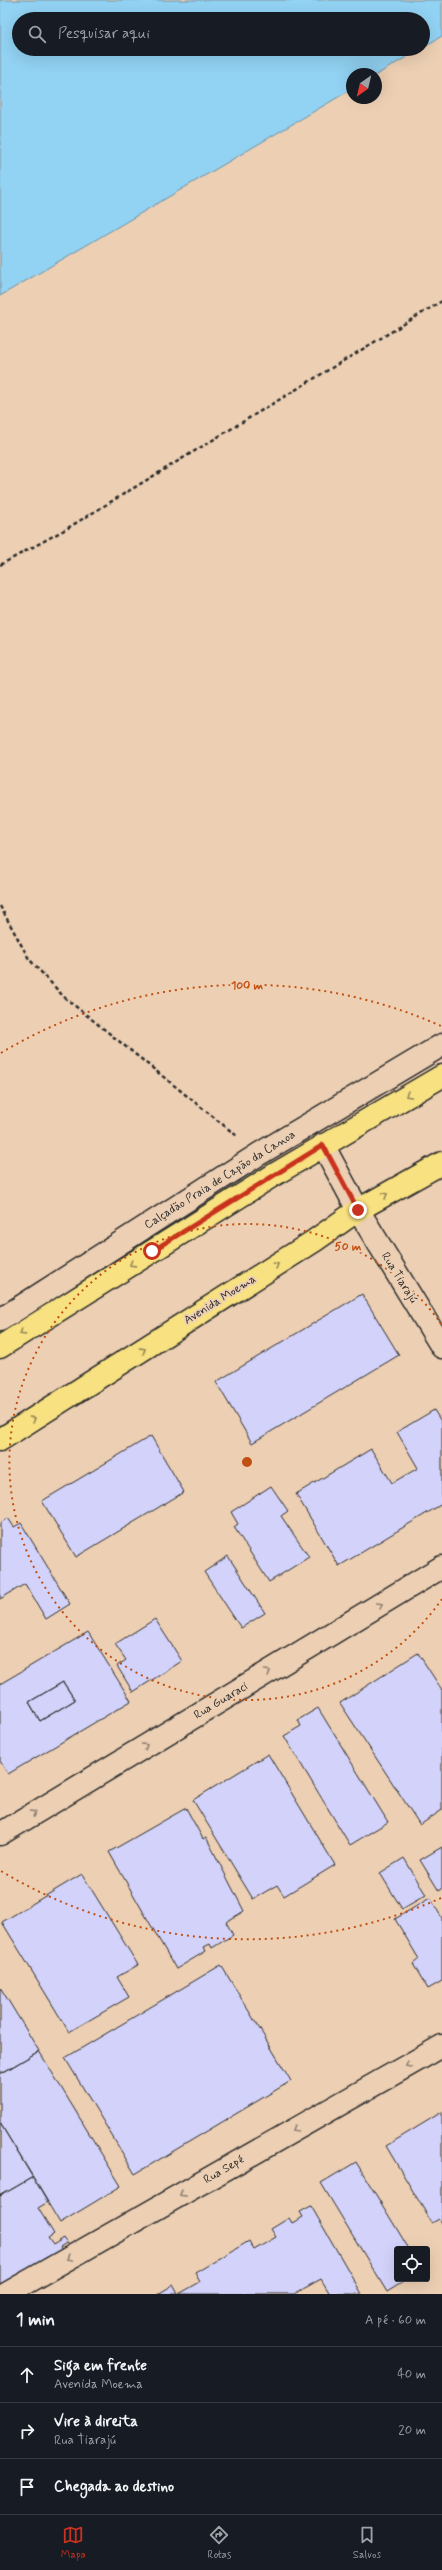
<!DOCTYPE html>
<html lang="pt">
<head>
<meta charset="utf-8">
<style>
  :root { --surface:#171b24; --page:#20242c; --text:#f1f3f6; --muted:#9ea1a6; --line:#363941; --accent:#c8321e }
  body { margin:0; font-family:Mynerve,sans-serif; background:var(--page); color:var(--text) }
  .controls { position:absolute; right:12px; bottom:12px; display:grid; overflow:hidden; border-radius:4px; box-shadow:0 4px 16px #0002 }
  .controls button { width:36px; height:36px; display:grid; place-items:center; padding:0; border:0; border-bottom:1px solid var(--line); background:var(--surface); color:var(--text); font:20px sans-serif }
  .compass { position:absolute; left:346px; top:68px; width:36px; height:36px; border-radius:50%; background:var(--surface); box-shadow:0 4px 16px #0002; rotate:214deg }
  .stop { position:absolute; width:12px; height:12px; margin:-9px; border:3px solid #c8321e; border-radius:50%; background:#fff }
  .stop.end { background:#c8321e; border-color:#fff; box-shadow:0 1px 4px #0008 }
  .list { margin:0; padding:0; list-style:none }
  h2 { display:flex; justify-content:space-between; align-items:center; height:52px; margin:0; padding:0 16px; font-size:17px }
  h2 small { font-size:13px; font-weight:400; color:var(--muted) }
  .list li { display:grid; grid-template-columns:26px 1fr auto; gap:12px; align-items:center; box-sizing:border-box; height:56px; padding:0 16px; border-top:1px solid var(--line) }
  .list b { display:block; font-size:15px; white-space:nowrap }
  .list p { margin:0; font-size:13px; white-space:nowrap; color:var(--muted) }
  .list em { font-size:13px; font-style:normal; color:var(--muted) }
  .icon { flex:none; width:22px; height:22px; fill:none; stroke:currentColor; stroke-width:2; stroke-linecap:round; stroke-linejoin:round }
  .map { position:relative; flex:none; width:442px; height:2294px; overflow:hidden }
  .search { position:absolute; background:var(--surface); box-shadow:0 4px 16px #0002; left:12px; right:12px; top:12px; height:44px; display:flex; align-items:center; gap:10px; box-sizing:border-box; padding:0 14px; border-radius:22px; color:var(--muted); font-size:15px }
  .sheet { height:220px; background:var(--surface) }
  nav { display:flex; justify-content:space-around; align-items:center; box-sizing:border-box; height:56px; border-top:1px solid var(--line); background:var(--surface); font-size:11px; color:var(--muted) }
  nav a { display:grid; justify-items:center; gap:2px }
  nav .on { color:var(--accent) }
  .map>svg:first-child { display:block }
</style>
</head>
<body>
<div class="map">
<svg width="442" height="2294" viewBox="0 0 442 2294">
  <rect width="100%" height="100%" fill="#edd0b4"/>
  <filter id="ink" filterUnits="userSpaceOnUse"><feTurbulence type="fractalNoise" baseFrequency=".025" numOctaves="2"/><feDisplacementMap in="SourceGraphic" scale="8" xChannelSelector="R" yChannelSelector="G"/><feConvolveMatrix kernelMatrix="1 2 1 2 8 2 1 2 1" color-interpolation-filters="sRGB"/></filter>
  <g filter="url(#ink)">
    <path fill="#92d2f3" stroke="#698fa3" d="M0,0H442V36L423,47V19H19V49H420L376,75L352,74V89L0,296Z"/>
    <path fill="#d3d2fb" stroke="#2b2b2b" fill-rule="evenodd" d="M362,1294L399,1355L252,1443L216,1382Z
      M434,1410L442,1423V1504L339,1566L296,1494L371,1449L392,1483L418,1468L397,1432Z
      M151,1436L184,1492L76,1557L42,1501Z
      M271,1486L288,1511L281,1516L309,1557L269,1582L234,1527L238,1524L231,1512Z
      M8,1518L14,1527L21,1523L70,1604L46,1619L25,1584L0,1599V1523Z
      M228,1556L265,1613L241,1628L204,1572Z
      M155,1619L182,1661L133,1692L117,1666L126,1660L115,1644Z
      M88,1632L131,1701L8,1774L0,1761V1684ZM63,1682L75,1700L40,1721L29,1702Z
      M418,1653L442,1690V1810L420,1825L340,1703Z
      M63,1682L75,1700L40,1721L29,1702Z
      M318,1708L388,1822L350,1845L284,1736L301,1726L298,1720Z
      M268,1754L335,1865L284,1896L277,1885L253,1899L193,1800Z
      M186,1808L203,1839L206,1837L244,1911L226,1922L233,1935L212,1948L210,1944L204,1947L206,1951L176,1969L109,1852Z
      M442,1847V1889L439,1891L420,1860Z
      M404,1858L426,1895L402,1909L380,1873Z
      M82,1874L138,1965L117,1977L129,1997L69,2032L2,1922Z
      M430,1898L442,1918V1981L428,1989L413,1964L419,1959L395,1919Z
      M221,1965L291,2081L135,2174L65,2058Z
      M0,1987L39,2051L2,2073L0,2069Z
      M39,2051L121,2186L60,2223L0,2123V2074Z
      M442,2112V2223L439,2219L432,2223L386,2146Z
      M0,2123L33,2177L0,2196Z
      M356,2162L409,2249H397V2279H408L387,2292L321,2183Z
      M33,2177L48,2202L38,2208L54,2234L48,2238L53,2245L64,2238L72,2250L66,2243L60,2247L64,2254L0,2291V2196Z
      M311,2206L362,2294H330L321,2279L294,2294H179L200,2282L195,2273L249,2241L254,2250L276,2237L271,2229L289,2218L292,2223L303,2217L300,2212Z
      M173,2285L178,2294H158Z"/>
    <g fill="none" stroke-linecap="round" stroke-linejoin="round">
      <g stroke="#2b2b2b" stroke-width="25">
        <path id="minor" d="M323,1145L358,1210L442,1347
          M0,1320L259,1154L442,1045
          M0,1834L442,1567
          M6,2294L442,2046"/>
      </g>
      <g stroke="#2b2b2b" stroke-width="25">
        <path id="major" d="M0,1347L272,1176L442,1076
          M0,1440L314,1241L358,1210L442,1163"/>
      </g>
      <path stroke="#2b2b2b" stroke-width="2.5" stroke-dasharray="4 3" stroke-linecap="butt" d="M0,565L66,529L442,301
        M0,906L29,959L64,997L237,1136"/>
      <use href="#minor" stroke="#edd0b4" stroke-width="22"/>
      <use href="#major" stroke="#f8e181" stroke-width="22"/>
    </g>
    <defs><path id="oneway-chevron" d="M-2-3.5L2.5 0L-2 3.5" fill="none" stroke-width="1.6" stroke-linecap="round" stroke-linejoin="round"/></defs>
    <g stroke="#928656">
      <use href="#oneway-chevron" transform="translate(408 1095) rotate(150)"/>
      <use href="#oneway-chevron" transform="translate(385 1195) rotate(-29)"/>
      <use href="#oneway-chevron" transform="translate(132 1264) rotate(148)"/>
      <use href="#oneway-chevron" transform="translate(276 1265) rotate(-32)"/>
      <use href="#oneway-chevron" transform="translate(22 1333) rotate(148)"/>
      <use href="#oneway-chevron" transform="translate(143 1350) rotate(-32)"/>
      <use href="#oneway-chevron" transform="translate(33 1419) rotate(-32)"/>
    </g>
    <g stroke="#8c7e70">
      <use href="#oneway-chevron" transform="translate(380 1605) rotate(-31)"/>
      <use href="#oneway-chevron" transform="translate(268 1672) rotate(-31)"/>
      <use href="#oneway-chevron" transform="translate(145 1746) rotate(-31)"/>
      <use href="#oneway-chevron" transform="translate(33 1813) rotate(-31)"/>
      <use href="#oneway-chevron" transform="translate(408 2065) rotate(150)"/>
      <use href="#oneway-chevron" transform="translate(295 2129) rotate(150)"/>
      <use href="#oneway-chevron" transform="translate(182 2194) rotate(150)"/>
      <use href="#oneway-chevron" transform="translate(69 2258) rotate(150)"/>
    </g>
  </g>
  <g fill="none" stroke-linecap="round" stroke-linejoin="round" filter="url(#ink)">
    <path stroke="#c8321e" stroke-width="5" d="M152,1251L323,1145L358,1210"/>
  </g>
  <g fill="none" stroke="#c25012" stroke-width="2" stroke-dasharray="2 4">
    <path d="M442 1599A238 238 0 1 1 442 1325"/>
    <path d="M441 1898A477 477 0 0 1 1 1871M1 1053A477 477 0 0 1 441 1026"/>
  </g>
  <g text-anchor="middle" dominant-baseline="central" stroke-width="4" stroke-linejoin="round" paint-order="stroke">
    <g font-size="12" fill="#2b2b2b" stroke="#edd0b4">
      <text transform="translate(220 1180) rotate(-32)">Calçadão Praia de Capão da Canoa</text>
      <text transform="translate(399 1278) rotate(58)">Rua Tiarajú</text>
      <text transform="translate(220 1300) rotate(-32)">Avenida Moema</text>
      <text transform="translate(221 1701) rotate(-31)">Rua Guaraci</text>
      <text transform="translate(224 2170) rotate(-30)">Rua Sepé</text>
    </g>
  </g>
  <circle cx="247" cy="1462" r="6" fill="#c25012" stroke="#edd0b4" stroke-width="2"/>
  <g font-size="12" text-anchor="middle" font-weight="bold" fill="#c25012" stroke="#edd0b4" stroke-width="4" stroke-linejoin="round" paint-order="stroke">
    <text x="247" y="989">100 m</text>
    <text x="348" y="1250">50 m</text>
  </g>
</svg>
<div class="controls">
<button><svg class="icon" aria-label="locate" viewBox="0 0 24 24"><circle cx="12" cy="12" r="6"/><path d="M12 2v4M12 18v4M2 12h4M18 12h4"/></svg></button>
</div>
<svg class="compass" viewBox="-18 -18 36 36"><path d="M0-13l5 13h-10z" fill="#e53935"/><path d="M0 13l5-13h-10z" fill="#9ea1a6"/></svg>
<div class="stop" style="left:152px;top:1251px"></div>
<div class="stop end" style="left:358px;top:1210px"></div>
<div class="search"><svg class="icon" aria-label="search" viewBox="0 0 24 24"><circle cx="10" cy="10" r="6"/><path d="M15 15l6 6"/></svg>Pesquisar aqui</div>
</div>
<section class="sheet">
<h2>1 min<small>A pé · 60 m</small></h2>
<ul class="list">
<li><svg class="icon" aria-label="ahead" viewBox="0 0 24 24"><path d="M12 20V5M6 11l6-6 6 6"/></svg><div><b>Siga em frente</b><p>Avenida Moema</p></div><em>40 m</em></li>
<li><svg class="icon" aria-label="right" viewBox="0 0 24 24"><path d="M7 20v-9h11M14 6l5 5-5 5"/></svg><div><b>Vire à direita</b><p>Rua Tiarajú</p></div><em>20 m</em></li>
<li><svg class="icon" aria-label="arrive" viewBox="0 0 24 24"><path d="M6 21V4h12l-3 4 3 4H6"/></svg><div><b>Chegada ao destino</b></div></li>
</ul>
</section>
<nav>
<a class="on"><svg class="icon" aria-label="map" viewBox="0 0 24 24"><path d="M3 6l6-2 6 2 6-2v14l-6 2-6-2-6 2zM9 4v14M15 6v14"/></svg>Mapa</a>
<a><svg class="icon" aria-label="directions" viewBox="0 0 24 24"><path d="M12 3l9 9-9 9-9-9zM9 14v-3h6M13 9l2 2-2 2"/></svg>Rotas</a>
<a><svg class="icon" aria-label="saved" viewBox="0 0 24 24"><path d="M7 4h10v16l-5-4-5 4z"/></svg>Salvos</a>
</nav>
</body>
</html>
